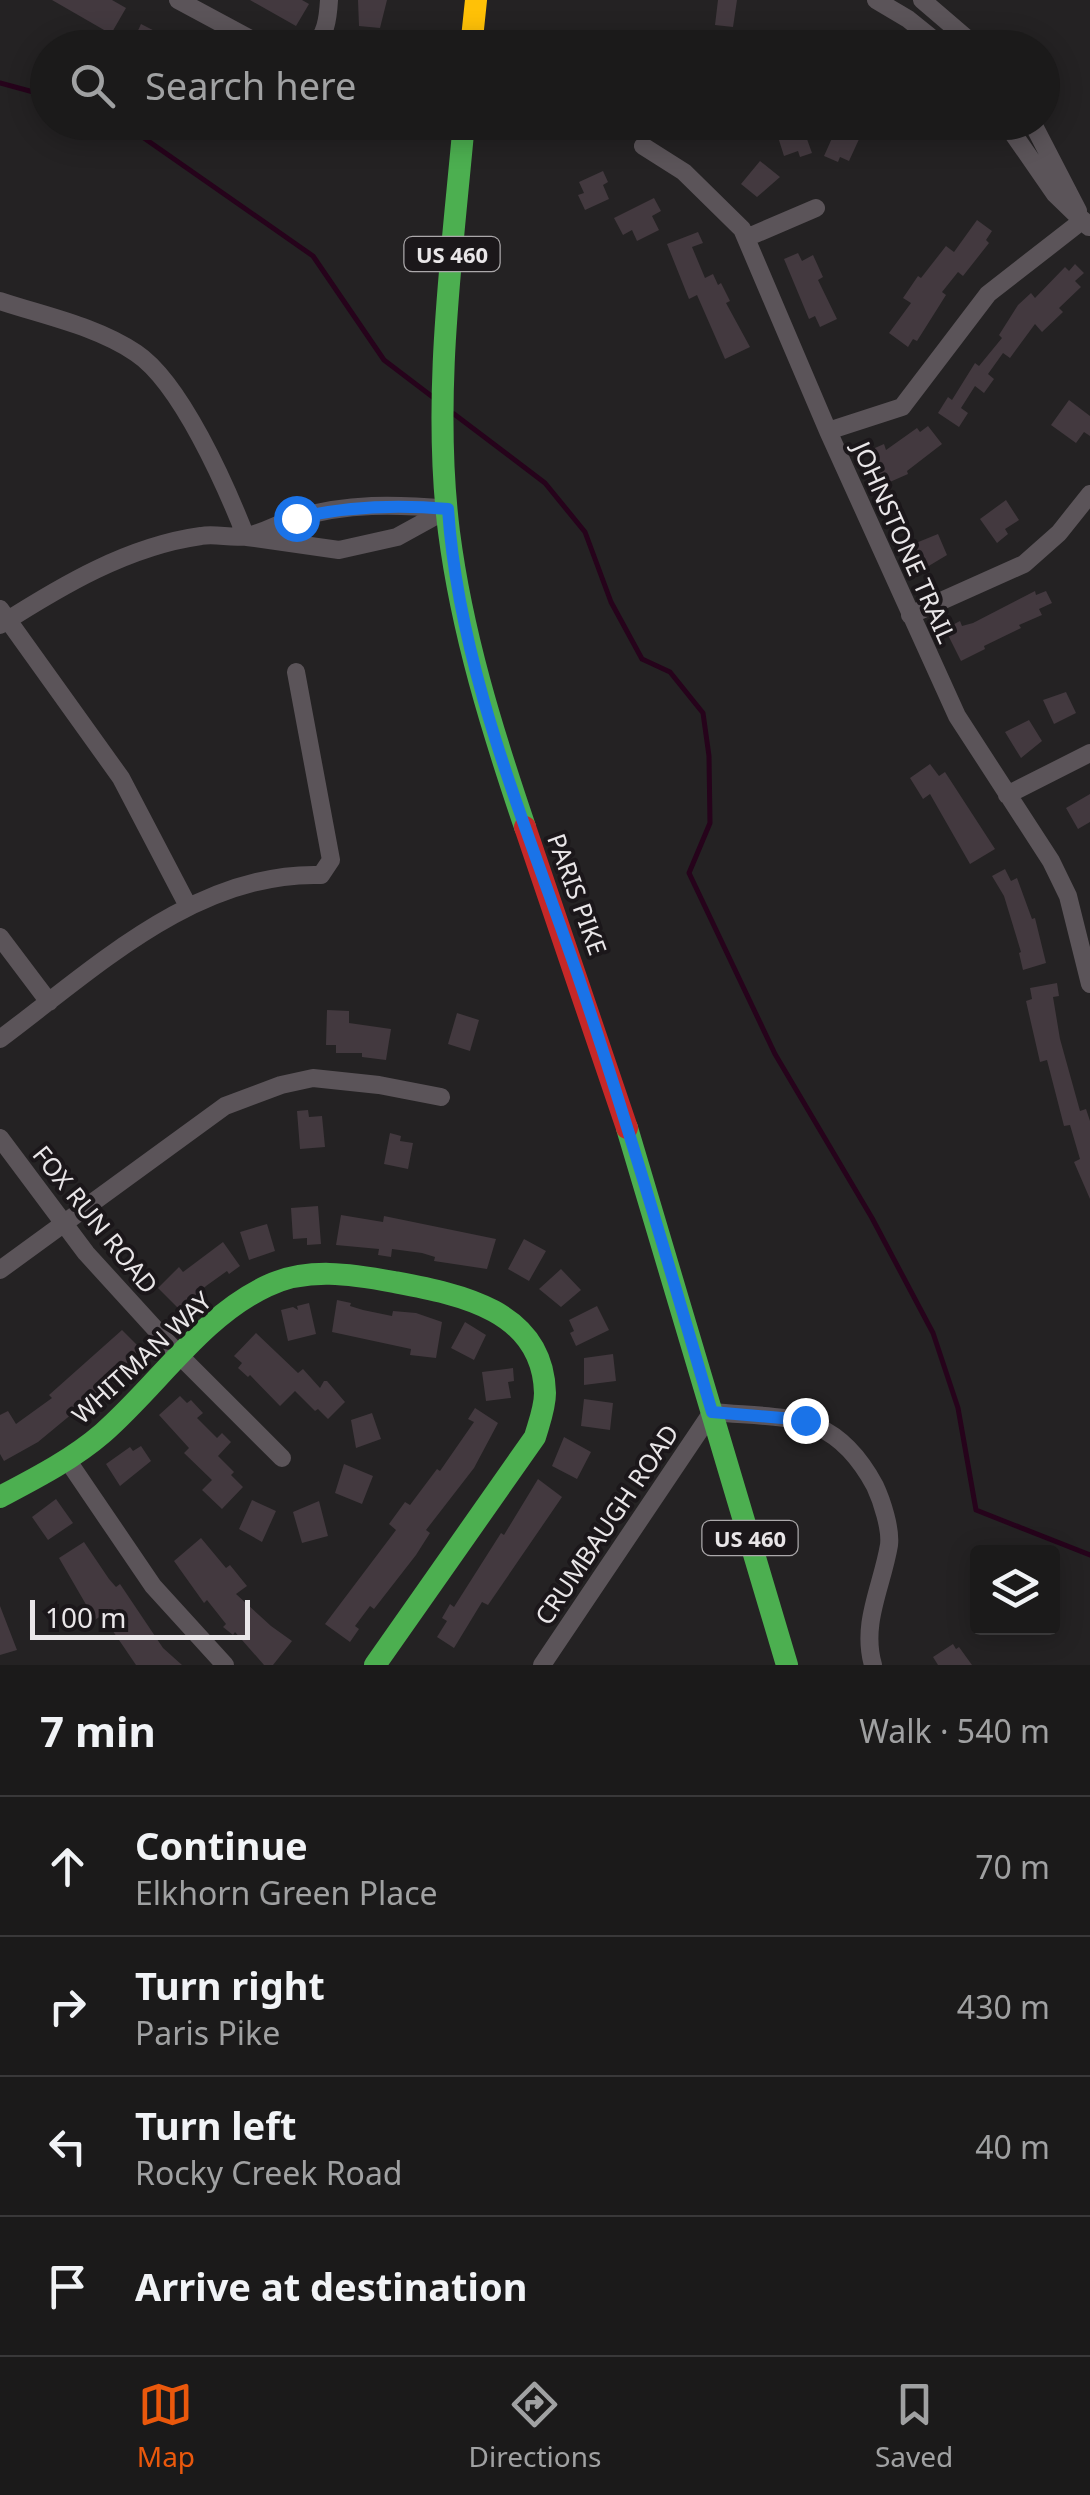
<!DOCTYPE html>
<html lang="en">
<head>
<meta charset="utf-8">
<style>
  :root { --surface:#1b1a1a; --page:#242323; --text:#f1f3f6; --muted:#a0a1a2; --line:#393839; --accent:#ea580c }
  body { margin:0; font-family:"Noto Sans",sans-serif; background:var(--page); color:var(--text) }
  .controls { position:absolute; right:30px; bottom:30px; display:grid; overflow:hidden; border-radius:10px; box-shadow:0 5px 25px #0003 }
  .controls button { width:90px; height:90px; display:grid; place-items:center; padding:0; border:0; border-bottom:2px solid var(--line); background:var(--surface); color:var(--text); font:50px sans-serif }
  .scale { position:absolute; left:30px; bottom:25px; width:220px; box-sizing:border-box; padding-left:10px; border:5px solid #e9e6e8; border-top:0; font-size:28px; line-height:35px; white-space:nowrap; color:#e9e6e8; -webkit-text-stroke:8px #1b171a; paint-order:stroke }
  .stop { position:absolute; width:30px; height:30px; margin:-22px; border:8px solid #1a73e8; border-radius:50%; background:#fff }
  .stop.end { background:#1a73e8; border-color:#fff; box-shadow:0 2px 10px #0008 }
  .list { margin:0; padding:0; list-style:none }
  h2 { display:flex; justify-content:space-between; align-items:center; height:130px; margin:0; padding:0 40px; font-size:42px }
  h2 small { font-size:32px; font-weight:400; color:var(--muted) }
  .list li { display:grid; grid-template-columns:65px 1fr auto; gap:30px; align-items:center; box-sizing:border-box; height:140px; padding:0 40px; border-top:2px solid var(--line) }
  .list b { display:block; font-size:38px; white-space:nowrap }
  .list p { margin:0; font-size:32px; white-space:nowrap; color:var(--muted) }
  .list em { font-size:32px; font-style:normal; color:var(--muted) }
  .icon { flex:none; width:55px; height:55px; fill:none; stroke:currentColor; stroke-width:2; stroke-linecap:round; stroke-linejoin:round }
  .map { position:relative; flex:none; width:1090px; height:1665px; overflow:hidden }
  .search { position:absolute; background:var(--surface); box-shadow:0 5px 25px #0003; left:30px; right:30px; top:30px; height:110px; display:flex; align-items:center; gap:25px; box-sizing:border-box; padding:0 35px; border-radius:55px; color:var(--muted); font-size:38px }
  .sheet { height:690px; background:var(--surface) }
  nav { display:flex; justify-content:space-around; align-items:center; box-sizing:border-box; height:140px; border-top:2px solid var(--line); background:var(--surface); font-size:28px; color:var(--muted) }
  nav a { display:grid; justify-items:center; gap:5px }
  nav .on { color:var(--accent) }
  .map>svg:first-child { display:block }
</style>
</head>
<body>
<div class="map">
<svg width="1090" height="1665" viewBox="0 0 1090 1665">
  <rect width="100%" height="100%" fill="#242223"/>
  <g fill="none" stroke-linecap="round" stroke-linejoin="round">
    <path stroke="#26031b" stroke-width="5" d="M0,83L48,96
      M121,122L313,256L384,360L434,398
      M454,414L545,483L585,532L611,602L642,659L670,672L703,713L709,756L710,823L689,873L775,1054L872,1218L933,1333L958,1408L976,1510L1090,1555"/>
  </g>
  <path fill="#43393f" d="M52,0H112L126,8L111,34Z
    M250,0H302L309,4L296,26Z
    M358,0H387L380,28L359,26Z
    M718,0H737L733,27L715,25Z
    M141,24L188,48H130Z
    M837,127L860,137L849,161L840,157L838,162L824,156Z
    M803,128L812,153L800,157L798,151L784,156L778,137Z
    M760,161L780,177L757,197L741,184Z
    M603,171L608,182L603,185L609,199L585,210L578,195L584,193L579,182Z
    M654,198L661,211L652,216L659,230L637,241L632,230L623,235L614,218Z
    M977,220L992,231L986,240L989,243L963,276L958,272L942,292L946,295L917,341L913,339L908,347L889,333L911,303L903,298L918,276L921,278L946,246L954,252Z
    M698,232L703,243L692,247L705,278L713,274L718,285L721,283L730,301L726,303L750,347L725,359L697,295L689,299L667,244Z
    M798,253L802,261L813,255L823,277L818,280L837,319L820,327L815,316L809,319L784,259Z
    M1075,264L1084,273L1075,281L1081,287L1059,308L1063,312L1042,332L1035,324L1010,358L1003,353L988,374L994,379L984,393L975,386L961,408L968,413L959,427L938,413L948,397L952,400L975,363L979,366L1002,338L999,335L1018,305L1031,293L1035,298L1065,267L1069,271Z
    M1069,400L1090,416V436L1084,432L1076,443L1051,425Z
    M928,426L942,444L907,471L908,474L883,485L868,451L884,444L886,450L917,428L920,432Z
    M1006,500L1019,520L1005,529L1008,534L997,543L980,519Z
    M938,534L947,555L922,570L911,545Z
    M1035,591L1036,595L1046,591L1052,603L1039,609L1042,615L1019,625L1021,628L984,646L985,649L961,661L945,629L960,621L962,626L973,623Z
    M1066,692L1076,713L1054,724L1043,700Z
    M1029,720L1042,741L1021,758L1005,732Z
    M930,764L939,776L945,772L995,849L970,864L930,794L923,799L910,778Z
    M1090,794V822L1078,829L1066,808Z
    M1005,869L1011,881L1017,878L1032,919L1035,918L1046,963L1023,970L1019,953L1021,952L1004,896L992,876Z
    M1057,983L1059,996L1053,997L1060,1039L1080,1111L1086,1109L1090,1121V1199L1074,1162L1080,1159L1070,1125L1064,1126L1047,1060L1040,1062L1026,1001L1032,999L1030,988Z
    M327,1010L349,1011V1023L391,1029L386,1060L362,1057V1053H336V1045H326Z
    M457,1013L479,1020L470,1051L448,1044Z
    M308,1110L309,1117L322,1116L325,1147L300,1149L297,1111Z
    M390,1133L401,1136L400,1141L413,1143L408,1169L384,1164Z
    M318,1206L321,1244L307,1245V1238L293,1239L291,1208Z
    M341,1215L383,1222L384,1216L496,1239L487,1269L434,1261L435,1257L422,1253L392,1249L391,1257L378,1255L379,1249L336,1245Z
    M267,1224L275,1251L249,1260L240,1232Z
    M524,1239L546,1251L529,1281L508,1269Z
    M223,1242L240,1266L229,1274L227,1271L206,1286L181,1311L158,1288L179,1267L183,1272Z
    M561,1269L581,1290L561,1307L539,1289Z
    M337,1300L351,1303L350,1306L363,1310L392,1316L393,1311L416,1313L442,1322L436,1358L410,1355L411,1349L332,1332Z
    M309,1303L316,1334L288,1341L281,1310L293,1307L298,1310L297,1306Z
    M597,1306L609,1330L576,1346L570,1333L574,1331L569,1320Z
    M465,1322L486,1335L474,1360L451,1348Z
    M122,1330L143,1351L107,1382L110,1386L98,1396L96,1394L38,1442L4,1461L0,1454V1415L8,1411L16,1424L52,1398L49,1395Z
    M256,1333L298,1373L303,1369L320,1388L324,1381H327L345,1402L328,1419L318,1409L315,1411L295,1391L280,1406L250,1375L248,1377L238,1368L242,1363L234,1356Z
    M613,1354L616,1381L584,1385V1358Z
    M513,1368L514,1381L508,1382L511,1398L486,1401L482,1372Z
    M180,1396L187,1403L191,1400L203,1413L197,1418L217,1438L222,1433L231,1442L218,1456L234,1472L231,1475L243,1487L222,1509L202,1490L212,1480L184,1453L189,1448L159,1415Z
    M584,1399L613,1403L610,1430L581,1426Z
    M475,1408L498,1423L474,1468L426,1530L430,1533L416,1555L374,1609L370,1606L355,1626L359,1629L350,1642L325,1624L396,1530L389,1524L405,1502L410,1505L437,1469L440,1471L474,1422L468,1419Z
    M372,1413L381,1439L356,1448L351,1420Z
    M564,1437L591,1452L577,1479L552,1466Z
    M141,1446L151,1461L120,1486L106,1464L130,1447L133,1451Z
    M344,1464L373,1476L362,1504L335,1493Z
    M538,1479L562,1497L488,1605L482,1602L454,1648L437,1637L447,1621L442,1618L450,1604L454,1607L501,1533L504,1535Z
    M56,1499L73,1523L48,1540L32,1517Z
    M252,1500L276,1511L262,1542L239,1529Z
    M319,1501L328,1536L302,1543L293,1512Z
    M201,1538L226,1568L230,1565L247,1586L236,1594L271,1626L292,1641L273,1665H264L235,1632L233,1635L223,1627L226,1624L207,1600L204,1603L174,1561Z
    M84,1542L109,1579L116,1587L120,1584L163,1648L182,1665H136L102,1615L95,1620L59,1558Z
    M0,1606L17,1650L0,1655Z
    M953,1644L956,1649L959,1647L972,1665H938L933,1657Z"/>
  <g fill="none" stroke-linecap="round" stroke-linejoin="round">
    <path stroke="#5b5459" stroke-width="18" d="M178,0L267,48
      M876,0L908,19L944,48
      M922,0L978,48
      M311,48C326,37 328,18 329,0
      M1005,122L1055,194L1089,227
      M1032,122L1078,211
      M643,146L684,172L742,229L828,431L957,716L1051,861L1068,896L1090,984
      M746,238L816,208
      M0,301C45,316 96,326 136,353C181,383 226,486 246,537
      M828,431L902,407L988,294L1083,220
      M247,537L339,550L397,537L446,510
      M0,609L121,778L188,906
      M910,615L1024,564L1059,533L1090,494
      M0,625C61,586 128,546 201,536C216,533 232,539 247,536C264,533 280,522 297,518C347,503 396,504 448,509
      M1007,795L1090,753
      M0,937L49,1002
      M0,1039C94,969 196,871 321,875L331,860L296,672
      M0,1138L86,1253L179,1355L282,1458
      M0,1270L225,1106L281,1085L313,1078L379,1085L441,1097
      M68,1461L153,1586L225,1665
      M542,1665L712,1412C789,1419 834,1410 875,1486C882,1501 891,1529 889,1545C882,1587 861,1623 873,1665"/>
    <path stroke="#4caf50" stroke-width="22" d="M464,122C452,257 432,397 449,532C462,633 492,730 525,827
      M627,1128L787,1665
      M0,1497C36,1478 73,1459 103,1433C158,1385 201,1317 267,1286C307,1267 351,1274 394,1282C458,1294 543,1309 545,1393C545,1408 539,1423 535,1437L375,1665"/>
    <path stroke="#ffc107" stroke-width="22" d="M471,48L476,0"/>
    <path stroke="#c62828" stroke-width="22" d="M525,827L627,1128"/>
  </g>
  <g fill="none" stroke-linecap="round" stroke-linejoin="round">
    <path stroke="#1a73e8" stroke-width="12" d="M296,518C348,506 395,504 448,509C459,671 526,824 578,976C627,1120 669,1266 712,1412L805,1420"/>
  </g>
  <g text-anchor="middle" dominant-baseline="central" stroke-width="8" stroke-linejoin="round" paint-order="stroke">
    <g fill="#1b171a" stroke="#aba8aa" stroke-width="2.5">
      <rect x="404.5" y="237" width="95" height="34" rx="8"/>
      <rect x="702.5" y="1521" width="95" height="34" rx="8"/>
    </g>
    <g font-size="22" font-weight="bold" fill="#e9e6e8">
      <text x="452" y="254">US 460</text>
      <text x="750" y="1538">US 460</text>
    </g>
    <g font-size="25" fill="#e9e6e8" stroke="#1b171a">
      <text transform="translate(905 542) rotate(66)">JOHNSTONE TRAIL</text>
      <text transform="translate(578 894) rotate(70)">PARIS PIKE</text>
      <text transform="translate(96 1219) rotate(51)">FOX RUN ROAD</text>
      <text transform="translate(141 1357) rotate(-43)">WHITMAN WAY</text>
      <text transform="translate(606 1524) rotate(-56)">CRUMBAUGH ROAD</text>
    </g>
  </g>
</svg>
<div class="controls">
<button><svg class="icon" aria-label="layers" viewBox="0 0 24 24"><path d="M12 4l9 5-9 5-9-5zM3 14l9 5 9-5"/></svg></button>
</div>
<div class="scale">100 m</div>
<div class="stop" style="left:296px;top:518px"></div>
<div class="stop end" style="left:805px;top:1420px"></div>
<div class="search"><svg class="icon" aria-label="search" viewBox="0 0 24 24"><circle cx="10" cy="10" r="6"/><path d="M15 15l6 6"/></svg>Search here</div>
</div>
<section class="sheet">
<h2>7 min<small>Walk · 540 m</small></h2>
<ul class="list">
<li><svg class="icon" aria-label="ahead" viewBox="0 0 24 24"><path d="M12 20V5M6 11l6-6 6 6"/></svg><div><b>Continue</b><p>Elkhorn Green Place</p></div><em>70 m</em></li>
<li><svg class="icon" aria-label="right" viewBox="0 0 24 24"><path d="M7 20v-9h11M14 6l5 5-5 5"/></svg><div><b>Turn right</b><p>Paris Pike</p></div><em>430 m</em></li>
<li><svg class="icon" aria-label="left" viewBox="0 0 24 24"><path d="M17 20v-9H6M10 6l-5 5 5 5"/></svg><div><b>Turn left</b><p>Rocky Creek Road</p></div><em>40 m</em></li>
<li><svg class="icon" aria-label="arrive" viewBox="0 0 24 24"><path d="M6 21V4h12l-3 4 3 4H6"/></svg><div><b>Arrive at destination</b></div></li>
</ul>
</section>
<nav>
<a class="on"><svg class="icon" aria-label="map" viewBox="0 0 24 24"><path d="M3 6l6-2 6 2 6-2v14l-6 2-6-2-6 2zM9 4v14M15 6v14"/></svg>Map</a>
<a><svg class="icon" aria-label="directions" viewBox="0 0 24 24"><path d="M12 3l9 9-9 9-9-9zM9 14v-3h6M13 9l2 2-2 2"/></svg>Directions</a>
<a><svg class="icon" aria-label="saved" viewBox="0 0 24 24"><path d="M7 4h10v16l-5-4-5 4z"/></svg>Saved</a>
</nav>
</body>
</html>
